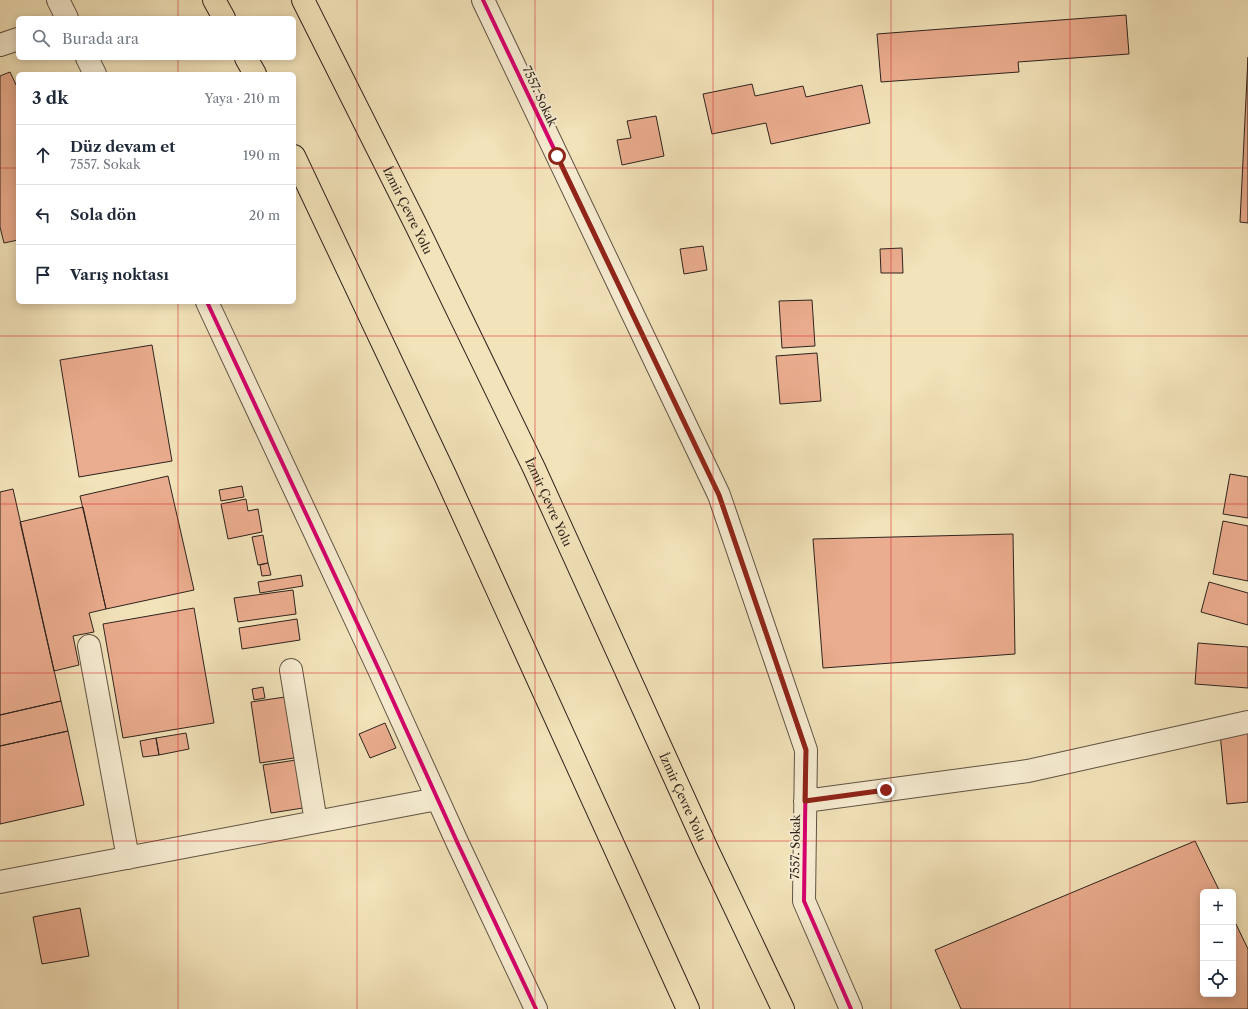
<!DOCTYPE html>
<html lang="tr">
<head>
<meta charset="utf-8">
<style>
  :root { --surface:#fff; --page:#f2f2f3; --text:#1f2937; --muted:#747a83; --line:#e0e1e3 }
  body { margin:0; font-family:"Libre Caslon Text",serif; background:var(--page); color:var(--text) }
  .controls { position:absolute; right:12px; bottom:12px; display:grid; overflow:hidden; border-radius:6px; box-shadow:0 2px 10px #0003 }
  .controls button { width:36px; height:36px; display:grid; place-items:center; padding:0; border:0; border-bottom:1px solid var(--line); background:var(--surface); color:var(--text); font:20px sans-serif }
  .stop { position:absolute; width:12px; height:12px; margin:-9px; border:3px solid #8f2418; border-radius:50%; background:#fff }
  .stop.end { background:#8f2418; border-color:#fff; box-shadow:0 1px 4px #0008 }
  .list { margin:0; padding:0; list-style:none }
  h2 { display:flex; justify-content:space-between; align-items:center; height:52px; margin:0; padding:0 16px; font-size:17px }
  h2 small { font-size:13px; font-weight:400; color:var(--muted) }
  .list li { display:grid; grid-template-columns:26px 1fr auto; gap:12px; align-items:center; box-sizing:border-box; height:60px; padding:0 16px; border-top:1px solid var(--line) }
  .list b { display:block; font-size:15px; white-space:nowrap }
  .list p { margin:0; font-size:13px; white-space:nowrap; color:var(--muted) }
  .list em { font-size:13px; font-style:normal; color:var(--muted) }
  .icon { flex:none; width:22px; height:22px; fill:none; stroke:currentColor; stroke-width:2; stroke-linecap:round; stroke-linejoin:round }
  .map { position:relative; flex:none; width:1248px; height:1009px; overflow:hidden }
  .search { position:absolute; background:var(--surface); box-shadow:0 2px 10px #0003; left:16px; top:16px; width:280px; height:44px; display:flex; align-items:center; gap:10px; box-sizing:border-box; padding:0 14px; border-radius:6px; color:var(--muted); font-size:15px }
  .panel { position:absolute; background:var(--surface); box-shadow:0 2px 10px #0003; left:16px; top:72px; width:280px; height:232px; border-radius:6px }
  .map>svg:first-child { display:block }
</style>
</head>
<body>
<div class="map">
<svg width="1248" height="1009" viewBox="0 0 1248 1009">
  <rect width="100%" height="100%" fill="#f3e3ba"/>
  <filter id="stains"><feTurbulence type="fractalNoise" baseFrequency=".005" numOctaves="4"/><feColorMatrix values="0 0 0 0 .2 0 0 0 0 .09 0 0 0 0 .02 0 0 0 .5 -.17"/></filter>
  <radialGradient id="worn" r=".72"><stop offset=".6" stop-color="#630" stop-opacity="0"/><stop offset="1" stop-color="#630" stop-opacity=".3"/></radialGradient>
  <path fill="#ebad8f" stroke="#2e231d" d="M1126,15L1129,54L1018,62L1019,72L881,82L877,34Z
    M1248,57V223L1240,222Z
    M10,72L18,89V240L4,243L0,227V76Z
    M752,84L755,96L803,86L806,97L862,85L870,123L771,144L766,123L712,134L703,94Z
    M656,116L664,156L622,165L617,140L631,138L627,121Z
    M703,246L707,270L684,274L680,249Z
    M902,248L903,273H881L880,249Z
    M812,300L815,346L782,348L779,301Z
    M152,345L172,461L79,477L60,360Z
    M817,353L821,401L780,404L776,356Z
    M1230,474L1248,477V518L1223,514Z
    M168,476L194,590L106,609L80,496Z
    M242,486L244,497L221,501L219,490Z
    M13,489L61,701L0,715V492Z
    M246,499L248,511L258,509L262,532L228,539L221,504Z
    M83,507L106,609L89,613L94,632L73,636L79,665L54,671L20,522Z
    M1223,521L1248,526V581L1213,574Z
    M1013,534L1015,654L823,668L813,539Z
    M263,535L268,563L258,565L252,537Z
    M268,563L271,575L262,576L260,565Z
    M301,575L303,586L260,593L258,582Z
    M1209,582L1248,593V625L1201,612Z
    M293,590L296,614L238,622L234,598Z
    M194,608L214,723L123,738L103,624Z
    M297,619L300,640L242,649L239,628Z
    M1198,643L1248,647V688L1195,684Z
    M263,687L265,698L254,700L252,689Z
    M285,697L294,758L260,763L251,702Z
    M61,701L68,731L0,746V715Z
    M385,723L396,748L370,758L359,734Z
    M68,731L84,805L0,824V746Z
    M1248,731V802L1227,804L1220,733Z
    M186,733L189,749L159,755L156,738Z
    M156,738L159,755L143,757L140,741Z
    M296,760L303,808L271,813L263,765Z
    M1195,841L1220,892H1203V994H1233V918L1248,949V1009H961L935,950Z
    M80,908L89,956L42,964L33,917Z"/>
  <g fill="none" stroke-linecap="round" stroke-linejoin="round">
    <g stroke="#5f5344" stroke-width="24">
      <path id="minor" d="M58,0L67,18
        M483,0L719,495L806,750L804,901L851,1009
        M0,45L18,39
        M87,58L95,74
        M207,302L380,672L458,844L536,1009
        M89,646L128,858
        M291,670L316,822
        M805,801L1028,771L1248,722
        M0,882L437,799"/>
    </g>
    <g stroke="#2e231d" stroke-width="24">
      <g id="highway">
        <path d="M214,0L224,18"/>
        <path id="s1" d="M303,0L417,227L534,468L707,849L783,1009"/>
        <path d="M246,58L255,74"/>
        <path d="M294,156L445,475L688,1009"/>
      </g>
    </g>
    <use href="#minor" stroke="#f7edd2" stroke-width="22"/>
    <use href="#highway" stroke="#f3e3ba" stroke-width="22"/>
    <g stroke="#f7edd2" stroke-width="6">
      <path id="cycleway" d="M483,0L719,495L806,750L804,901L851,1009
        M207,302L380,672L458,844L536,1009"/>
    </g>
    <use href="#cycleway" stroke="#d6006c" stroke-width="4"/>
  </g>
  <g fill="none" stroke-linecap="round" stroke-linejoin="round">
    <path stroke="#8f2418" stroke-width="5" d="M557,156L719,495L806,750L805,801L886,790"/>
  </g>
  <path fill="none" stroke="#d62828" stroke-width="1" stroke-opacity="0.55" d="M178,0V18M357,0V1009M535,0V1009M713,0V1009M891,0V1009M1070,0V1009M178,58V74M0,168H18M294,168H1248M178,302V1009M0,336H1248M0,504H1248M0,673H1248M0,841H1248"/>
  <g text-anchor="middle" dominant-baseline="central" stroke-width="3.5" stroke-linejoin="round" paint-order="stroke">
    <g font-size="12" fill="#2e231d" stroke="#f7edd2">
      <text transform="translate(540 96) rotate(65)">7557. Sokak</text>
      <text stroke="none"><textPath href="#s1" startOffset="235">İzmir Çevre Yolu</textPath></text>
      <text stroke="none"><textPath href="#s1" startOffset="559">İzmir Çevre Yolu</textPath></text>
      <text stroke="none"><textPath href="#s1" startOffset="883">İzmir Çevre Yolu</textPath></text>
      <text transform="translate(795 847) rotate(-89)">7557. Sokak</text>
    </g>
  </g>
  <rect width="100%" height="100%" filter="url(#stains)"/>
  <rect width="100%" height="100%" fill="url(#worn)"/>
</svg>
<div class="controls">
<button>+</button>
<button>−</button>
<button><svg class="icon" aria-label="locate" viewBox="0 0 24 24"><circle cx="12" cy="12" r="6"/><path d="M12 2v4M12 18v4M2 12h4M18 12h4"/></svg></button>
</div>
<div class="stop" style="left:557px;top:156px"></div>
<div class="stop end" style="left:886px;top:790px"></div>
<div class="search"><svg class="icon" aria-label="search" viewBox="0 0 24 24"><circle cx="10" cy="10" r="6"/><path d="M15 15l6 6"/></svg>Burada ara</div>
<section class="panel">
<h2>3 dk<small>Yaya · 210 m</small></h2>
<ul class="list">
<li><svg class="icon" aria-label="ahead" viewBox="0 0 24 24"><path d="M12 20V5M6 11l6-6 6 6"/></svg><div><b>Düz devam et</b><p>7557. Sokak</p></div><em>190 m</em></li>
<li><svg class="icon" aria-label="left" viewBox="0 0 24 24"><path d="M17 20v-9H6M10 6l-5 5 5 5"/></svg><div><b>Sola dön</b></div><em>20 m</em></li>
<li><svg class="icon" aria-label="arrive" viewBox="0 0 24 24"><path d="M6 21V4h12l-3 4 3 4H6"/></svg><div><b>Varış noktası</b></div></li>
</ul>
</section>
</div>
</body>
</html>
